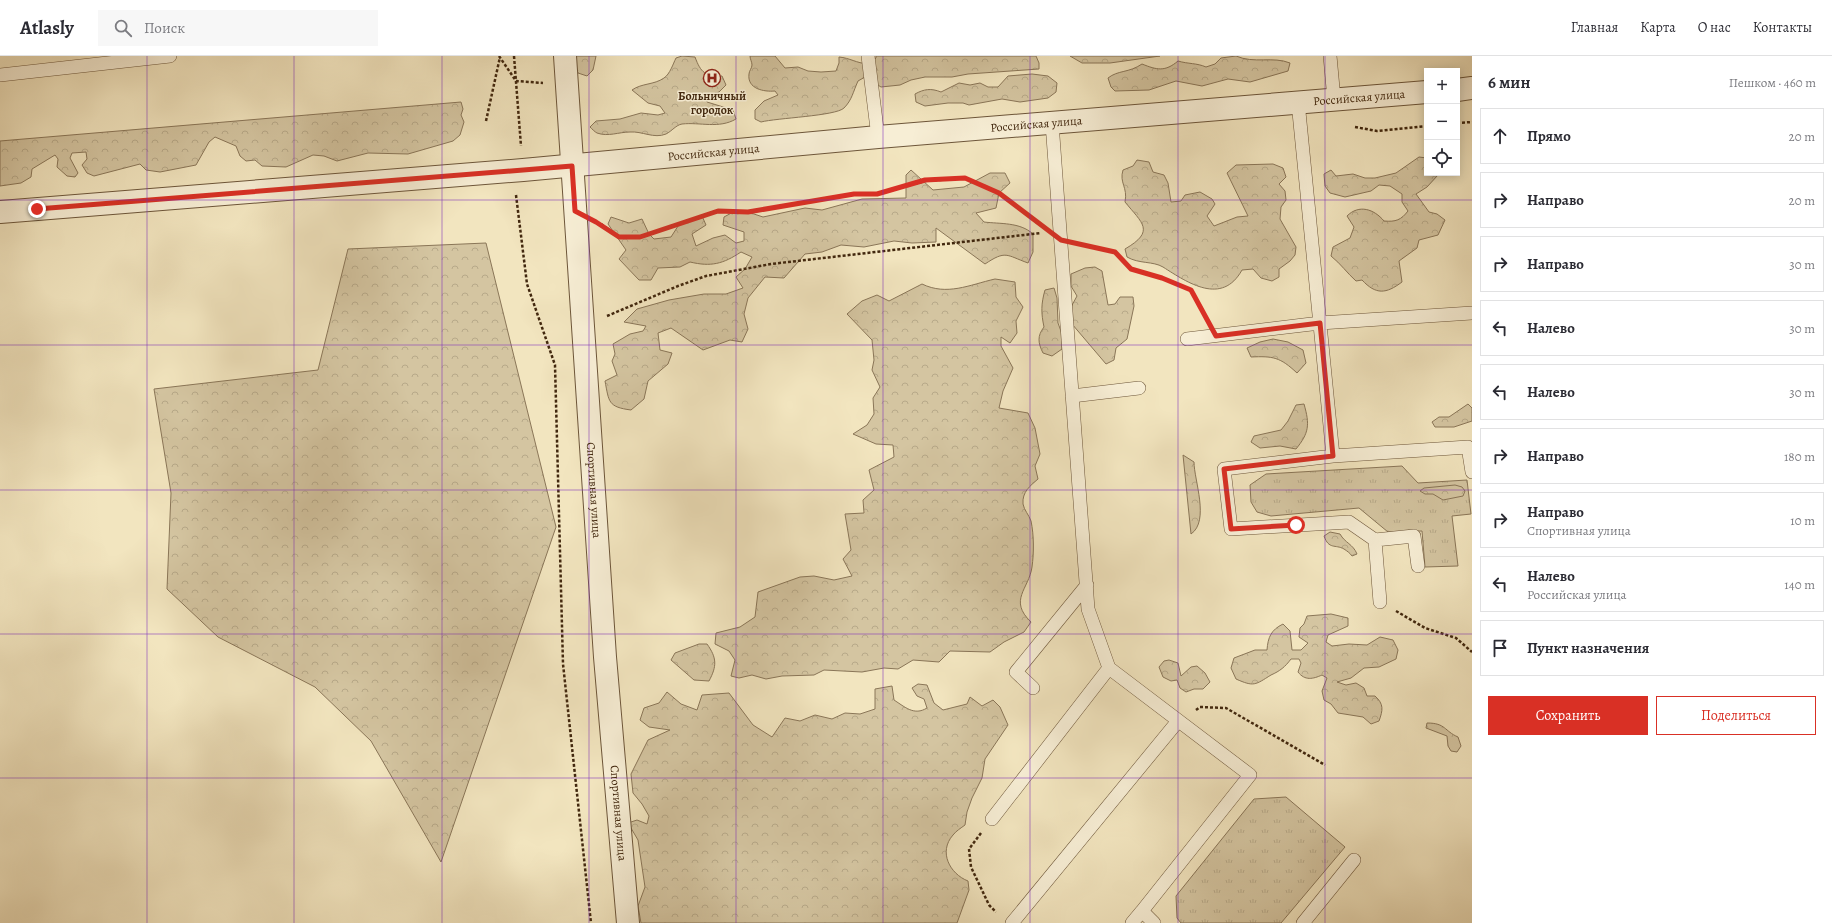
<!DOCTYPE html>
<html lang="ru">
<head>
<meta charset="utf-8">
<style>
  :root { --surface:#fff; --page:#f7f7f7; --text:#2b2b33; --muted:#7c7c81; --line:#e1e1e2; --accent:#d93025 }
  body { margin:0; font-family:Alegreya,serif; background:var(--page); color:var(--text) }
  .controls { position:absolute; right:12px; top:12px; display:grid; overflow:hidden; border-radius:0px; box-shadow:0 2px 10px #0003 }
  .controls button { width:36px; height:36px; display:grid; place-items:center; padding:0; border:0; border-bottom:1px solid var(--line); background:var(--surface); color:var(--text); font:20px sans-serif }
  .stop { position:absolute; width:12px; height:12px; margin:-9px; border:3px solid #d93025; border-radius:50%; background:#fff }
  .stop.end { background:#d93025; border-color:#fff; box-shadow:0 1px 4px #0008 }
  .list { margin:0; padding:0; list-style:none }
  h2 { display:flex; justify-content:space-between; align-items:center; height:52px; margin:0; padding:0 16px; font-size:17px }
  h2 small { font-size:13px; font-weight:400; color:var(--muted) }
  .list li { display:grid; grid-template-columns:26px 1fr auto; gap:12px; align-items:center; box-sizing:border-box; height:56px; margin:0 8px 8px; padding:0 8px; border:1px solid var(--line); border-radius:0px }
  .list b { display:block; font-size:15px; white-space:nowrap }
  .list p { margin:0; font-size:13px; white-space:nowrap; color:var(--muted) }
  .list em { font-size:13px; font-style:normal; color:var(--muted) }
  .actions { display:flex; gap:8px; padding:12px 16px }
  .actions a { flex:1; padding:9px 0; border:1px solid var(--accent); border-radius:0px; text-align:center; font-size:14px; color:var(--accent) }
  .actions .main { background:var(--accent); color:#fff }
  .icon { flex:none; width:22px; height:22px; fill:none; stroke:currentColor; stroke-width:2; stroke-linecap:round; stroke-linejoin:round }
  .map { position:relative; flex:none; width:1472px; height:867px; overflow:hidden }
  header { display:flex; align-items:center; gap:24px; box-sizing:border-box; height:56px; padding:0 20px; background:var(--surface); border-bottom:1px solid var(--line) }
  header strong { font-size:19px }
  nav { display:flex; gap:22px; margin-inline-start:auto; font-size:14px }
  .search { width:280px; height:36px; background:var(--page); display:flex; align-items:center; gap:10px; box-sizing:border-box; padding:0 14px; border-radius:0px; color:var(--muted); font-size:15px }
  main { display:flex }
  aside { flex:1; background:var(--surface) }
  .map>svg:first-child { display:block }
</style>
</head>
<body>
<header>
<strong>Atlasly</strong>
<div class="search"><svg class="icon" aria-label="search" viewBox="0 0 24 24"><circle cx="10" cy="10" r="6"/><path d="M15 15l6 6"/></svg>Поиск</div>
<nav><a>Главная</a><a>Карта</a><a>О нас</a><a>Контакты</a></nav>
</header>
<main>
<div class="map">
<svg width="1472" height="867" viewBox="0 0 1472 867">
  <defs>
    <pattern id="grass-tufts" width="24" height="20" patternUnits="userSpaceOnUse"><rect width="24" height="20" fill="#d4c5a1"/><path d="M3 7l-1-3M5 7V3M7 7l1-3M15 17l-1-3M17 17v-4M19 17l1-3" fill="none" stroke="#b7a989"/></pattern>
    <pattern id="forest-crowns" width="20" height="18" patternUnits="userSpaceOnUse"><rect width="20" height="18" fill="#d4c5a1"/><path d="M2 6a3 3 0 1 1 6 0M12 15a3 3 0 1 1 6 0" fill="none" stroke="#b7a989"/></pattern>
  </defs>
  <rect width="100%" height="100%" fill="#f2e5bf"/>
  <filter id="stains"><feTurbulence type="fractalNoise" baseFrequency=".005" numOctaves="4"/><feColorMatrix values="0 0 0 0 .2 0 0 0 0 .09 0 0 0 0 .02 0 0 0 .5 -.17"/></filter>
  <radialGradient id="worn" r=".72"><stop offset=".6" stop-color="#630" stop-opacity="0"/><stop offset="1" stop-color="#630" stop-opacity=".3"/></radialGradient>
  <path fill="url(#grass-tufts)" stroke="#8a7658" d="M1402,410L1418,427L1467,424L1471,458L1452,460L1458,510L1425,511L1422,475L1388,476L1359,452L1271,460L1257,456L1251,446L1250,429L1266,418Z
    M1286,741L1345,791L1281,867H1181L1177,862L1176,840L1254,743Z"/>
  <path fill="url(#forest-crowns)" stroke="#8a7658" d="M573,0H596L593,14L587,20L578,17L573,6Z
    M682,0L695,1C701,17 705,20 722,20L726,29L719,36L706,40L707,46L733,54L736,63C719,73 700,66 682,68C676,69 672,75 666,78C654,83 642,75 630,76C619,76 608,81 597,77C595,76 592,73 590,71L596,65L620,63L641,57L658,59L665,57L660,50L648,47L632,34C642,27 654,29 664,22C670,18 673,8 676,2Z
    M750,0H775L785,12L798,11L808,15L821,16L836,15L839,7V1C850,2 856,7 868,8L876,2V0H1036L1039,7V13L968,18L952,21H925L911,24L900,29L881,31L865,21L858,25C853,36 852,44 844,52C836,60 776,62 761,66L755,63V54L764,45L778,39L775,35C764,36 747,33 749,18C749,15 752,12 752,9C752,6 750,3 750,0Z
    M1070,0H1160L1110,7H1082Z
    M1236,0C1254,8 1273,0 1290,7L1288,15L1250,26L1228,23L1202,30L1176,25L1149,34L1115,35L1111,31L1108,22C1118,14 1129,17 1142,8C1157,14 1165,16 1178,5C1188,8 1197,7 1206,11L1215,8L1221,2Z
    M1032,18L1048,20L1057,27L1056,36L1048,42L1020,46L1002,43L969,49L963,47H948L925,50L916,46L915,38C924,33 931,32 941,36L959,27L970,29L980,27L988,31H998L1008,20Z
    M461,46L463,53L461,59L464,66L460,79L453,85L408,98L368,97L337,105L324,100L313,99L286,111L262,110L255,104L246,105L240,100L236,90L215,81L209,86L196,109L160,116L146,114L140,108L94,120L87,117L82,109L87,103L86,96L72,97L70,102L78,117L75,121L67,120L57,111L58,103L55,99L32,113L31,121L21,127L0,130V85Z
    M1419,101L1427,102V117H1438V119L1427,131L1416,138L1429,156L1437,158L1445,164L1438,179L1419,184L1417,192L1399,205L1402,226C1386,238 1376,239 1362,224L1356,225C1347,217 1341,208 1331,200L1333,191L1350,182L1354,171L1347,160C1359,148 1374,153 1384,165C1396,166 1401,164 1408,155L1402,146V138L1390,130L1379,129L1371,135L1345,141L1330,137L1325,130L1324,118L1331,114L1336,120L1353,118L1365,122H1375L1396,117Z
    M1137,104L1149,106L1153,116L1164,119L1168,127L1171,146L1181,145L1185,139L1200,136L1212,143L1215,148L1207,160L1214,170L1237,161L1248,160L1227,117L1236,109L1273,108L1283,112L1286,121L1279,128L1285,135L1286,144L1281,151L1280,163L1296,191L1295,199L1290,205L1279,213V221L1272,225L1261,222L1253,213L1242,214C1222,250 1188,227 1163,211C1153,205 1139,208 1127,201L1125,193C1156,175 1142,167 1125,146C1128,131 1119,127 1123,114L1133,110Z
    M911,114L933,134L964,131L990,117H1005L1010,127L999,137L996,152L976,157L984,166C1000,168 1020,166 1033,178V196L1028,207C1006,199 1006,194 985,208L936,172V186L912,187L894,185L864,191L841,189L822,196L805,198L784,222L765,221L748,242L744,258L748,273L742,286L730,284L703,294L671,272L658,277L660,294L672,297L668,308L648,325L644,343L631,354C608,351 609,346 605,325L617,319L612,305L615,298L613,288L630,278L643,275L646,270L624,266L637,253L669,244L704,238H726L743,232L736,221L745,213L752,201L741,196C723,208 711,211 690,206L680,211L658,212L651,224H639L619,203L626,194L608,168L611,161L629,167L642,163L649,178L654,183L671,181L680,167L702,160L706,169L692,178L696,190L713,182L725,179L736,187L744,185V176L723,169L724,161L735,155L748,156L763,161L805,152L822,154L862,143L906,142V119Z
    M486,187L556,471L441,806L371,685L315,631L218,581L167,533L171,437L154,333L318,314L348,193Z
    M1095,211L1102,215L1108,249L1115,248L1120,241H1133L1134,250L1127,283L1116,292L1114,304L1106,308L1072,268L1071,251L1077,240L1071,230V218L1085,212Z
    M995,223L1015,226L1016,241L1023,251L1016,265L1017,277L1010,287L1001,281V290L1013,312L1003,335L999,352L1028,357L1035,372L1040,398L1035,410L1038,423C1030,430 1022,436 1023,448C1024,454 1029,459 1031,465C1034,479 1034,497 1032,511C1029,533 1008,544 1031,566L1024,576L1004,586L990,596L950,595L939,606L913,604L898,613L884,612L862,616L824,614L814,619L782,620L766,623L752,619L739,622L731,620L735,604L729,595L715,588L716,577L740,571L755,561L758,536L800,521L814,520L834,524L852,520L843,503L851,494L845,458L864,457L863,444L874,434L869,414L894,401L893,389L876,388L853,378L867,369L874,358L873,342L880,331L872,314L874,304L872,284L847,258L862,245L877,239L889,245L922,228C947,240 969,229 995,223Z
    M1054,232L1057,242L1058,267L1062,278V293L1052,300L1043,297C1038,287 1037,280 1044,271C1041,257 1041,248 1045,234Z
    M1273,283L1288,286L1303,294L1306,307L1297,317C1280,301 1273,300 1251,301L1247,292L1260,286Z
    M1304,348C1310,369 1309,377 1296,393L1280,390L1260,392L1251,386L1254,380L1281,374L1288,365L1296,349Z
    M1468,348L1472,352V365L1454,371H1435L1432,366L1439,361H1449Z
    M1183,399L1194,406C1194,424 1210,465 1191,478Z
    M1455,429L1462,431L1465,435L1463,440L1443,444L1433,438H1425L1420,435L1424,432Z
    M1330,476L1340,478C1345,487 1353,488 1357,498L1352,500C1350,497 1347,495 1344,493C1335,488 1329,494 1324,480Z
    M1331,558L1348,562V570L1328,579L1326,586L1332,590L1349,588L1367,589L1380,581L1393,584L1398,594L1396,603L1379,611L1364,612L1351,622L1337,626L1346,629L1356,627L1364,632L1367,640H1375C1384,648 1383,654 1379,665L1371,668L1363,661L1338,657L1331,648L1324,644L1322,635L1327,622L1322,619C1313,623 1305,625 1298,616L1301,607L1299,603H1291C1285,611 1280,615 1271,619C1255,629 1254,631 1236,623L1231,612L1234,602L1255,594H1267C1268,581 1271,574 1283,568L1290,575L1292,594H1301L1308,587L1299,581L1300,572L1304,568L1307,560Z
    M699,588H707C717,602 717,610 709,625L694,624L671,604L675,597Z
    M1169,604L1178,607L1181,620L1191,611L1197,610L1205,617L1210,626L1203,633H1194L1186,636L1180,632L1177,624L1171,625L1163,621L1159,611L1164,605Z
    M918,628L927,629L934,647L943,654L967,648L970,641L982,650L993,644L1000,651L1008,669L985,703L982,722L972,742L967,756L965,769C961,772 956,775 953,779C938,796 950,818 968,825L969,834L957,867H641L638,850L645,831L638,784L628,767L637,764L647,768L649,760L642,748L633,737L631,718L648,684L670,674L649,671L640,664L644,652L659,647L667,636L681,648L697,654L702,639L729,637L753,669L772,681L785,662L800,665L815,659L832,663L845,657L860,658L875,653V633L892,630L894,644C905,651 914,660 927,652L924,643L917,640L912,632Z
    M1427,667C1446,667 1444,675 1458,681L1461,690L1457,696L1451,695L1448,690L1447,680L1426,672Z"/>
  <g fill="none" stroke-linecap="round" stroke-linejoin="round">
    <g stroke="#6d563a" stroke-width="14">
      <path id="lane" d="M868,0L878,81
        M1330,0L1334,43
        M0,19L170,0
        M1298,46L1333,400L1224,413L1231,473L1349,466L1375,484L1380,546
        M1052,67L1088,553L1109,612L1250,719L1142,855L1154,867
        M1187,283L1320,267L1472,257
        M1072,340L1139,332
        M1333,400L1468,391L1472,416
        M1375,484L1414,480L1418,510
        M1033,632L1016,616L1087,529
        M992,763L1109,612
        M1012,867L1178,665
        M1132,867L1142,855
        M1303,867L1354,804"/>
    </g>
    <g stroke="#6d563a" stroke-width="24">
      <g id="street">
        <path id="s1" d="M565,0L605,601L628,867"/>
        <path d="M1457,34L1472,32"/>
        <path id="s2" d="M0,156L523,114L878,81L1427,36"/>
      </g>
    </g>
    <path stroke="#41270e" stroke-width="2.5" stroke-dasharray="3 2" stroke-linecap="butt" d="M499,0L516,25L543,27
      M514,0L521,90
      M486,65L500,1
      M1457,67L1472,66
      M1355,71L1377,75L1427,70
      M516,139L527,228L555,309L563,608L591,867
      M601,168L619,181H640L718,155L748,156L854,138H877L925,125L965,122L999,137L1040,169
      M1082,189L1115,196L1131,213L1162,222L1191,234L1206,262
      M607,260L678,230L706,220L771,208L1041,177
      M1396,555L1425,572L1456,582L1472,596
      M1196,654L1200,651L1226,652L1325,709
      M981,777L969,793L971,811L989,849L996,856"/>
    <use href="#lane" stroke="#f7eed5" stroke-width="13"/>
    <use href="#street" stroke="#f7eed5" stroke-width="22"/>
  </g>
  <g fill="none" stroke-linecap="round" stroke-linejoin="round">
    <path stroke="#d93025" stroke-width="5" d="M37,153L572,110L575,155L596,166L619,181H640L718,155L748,156L854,138H877L925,124L965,122L999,137L1061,184L1115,196L1131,213L1162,222L1191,234L1216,280L1320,267L1333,400L1224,413L1231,473L1296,469"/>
  </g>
  <path fill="none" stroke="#7b2cbf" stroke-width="1" stroke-opacity="0.55" d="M147,0V867M294,0V867M442,0V867M589,0V867M736,0V867M883,0V867M1030,0V867M1178,0V867M1325,0V867M0,144H1472M0,289H1472M0,434H1472M0,578H1472M0,722H1472"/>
  <defs>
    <g id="hospital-ring" transform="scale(0.9)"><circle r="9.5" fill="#f7eed5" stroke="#8f2418" stroke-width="1.5"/><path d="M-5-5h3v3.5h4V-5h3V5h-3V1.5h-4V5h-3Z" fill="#8f2418"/></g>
  </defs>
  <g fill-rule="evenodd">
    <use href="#hospital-ring" x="712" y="22"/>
  </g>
  <g text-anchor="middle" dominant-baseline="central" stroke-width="3" stroke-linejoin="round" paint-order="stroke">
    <g font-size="12" font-weight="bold" fill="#41270e" stroke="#f7eed5">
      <text x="712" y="40">Больничный<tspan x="712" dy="14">городок</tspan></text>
    </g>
    <g font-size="12" fill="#41270e" stroke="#f7eed5">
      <text stroke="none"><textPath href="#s2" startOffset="1364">Российская улица</textPath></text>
      <text stroke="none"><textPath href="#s2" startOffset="1040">Российская улица</textPath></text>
      <text stroke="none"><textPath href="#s2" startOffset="716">Российская улица</textPath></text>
      <text stroke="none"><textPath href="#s1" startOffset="435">Спортивная улица</textPath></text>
      <text stroke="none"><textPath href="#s1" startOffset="759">Спортивная улица</textPath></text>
    </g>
  </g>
  <rect width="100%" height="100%" filter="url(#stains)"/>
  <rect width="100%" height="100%" fill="url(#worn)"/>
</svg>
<div class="controls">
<button>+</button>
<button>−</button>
<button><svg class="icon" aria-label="locate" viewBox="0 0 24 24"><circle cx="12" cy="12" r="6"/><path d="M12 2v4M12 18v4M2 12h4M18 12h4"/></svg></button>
</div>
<div class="stop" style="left:1296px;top:469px"></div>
<div class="stop end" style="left:37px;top:153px"></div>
</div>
<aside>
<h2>6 мин<small>Пешком · 460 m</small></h2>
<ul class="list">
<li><svg class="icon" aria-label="ahead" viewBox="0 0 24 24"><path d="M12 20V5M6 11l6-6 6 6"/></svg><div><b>Прямо</b></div><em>20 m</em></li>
<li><svg class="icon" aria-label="right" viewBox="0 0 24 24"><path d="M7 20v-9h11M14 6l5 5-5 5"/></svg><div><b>Направо</b></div><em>20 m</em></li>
<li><svg class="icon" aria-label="right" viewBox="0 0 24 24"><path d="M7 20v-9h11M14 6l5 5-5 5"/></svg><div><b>Направо</b></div><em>30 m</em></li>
<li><svg class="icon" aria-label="left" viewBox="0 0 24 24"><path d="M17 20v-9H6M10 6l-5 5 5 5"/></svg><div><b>Налево</b></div><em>30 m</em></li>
<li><svg class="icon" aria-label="left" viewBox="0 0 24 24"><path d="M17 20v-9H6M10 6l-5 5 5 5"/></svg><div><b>Налево</b></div><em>30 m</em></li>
<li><svg class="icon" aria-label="right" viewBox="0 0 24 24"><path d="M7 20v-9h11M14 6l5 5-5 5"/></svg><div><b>Направо</b></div><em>180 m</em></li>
<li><svg class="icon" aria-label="right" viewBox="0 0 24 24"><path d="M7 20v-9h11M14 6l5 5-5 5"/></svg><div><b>Направо</b><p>Спортивная улица</p></div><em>10 m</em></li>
<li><svg class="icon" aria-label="left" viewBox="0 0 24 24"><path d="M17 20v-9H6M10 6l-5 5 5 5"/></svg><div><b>Налево</b><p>Российская улица</p></div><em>140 m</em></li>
<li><svg class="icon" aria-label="arrive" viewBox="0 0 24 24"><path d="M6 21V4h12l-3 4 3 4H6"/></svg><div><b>Пункт назначения</b></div></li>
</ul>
<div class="actions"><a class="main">Сохранить</a><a>Поделиться</a></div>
</aside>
</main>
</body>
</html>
